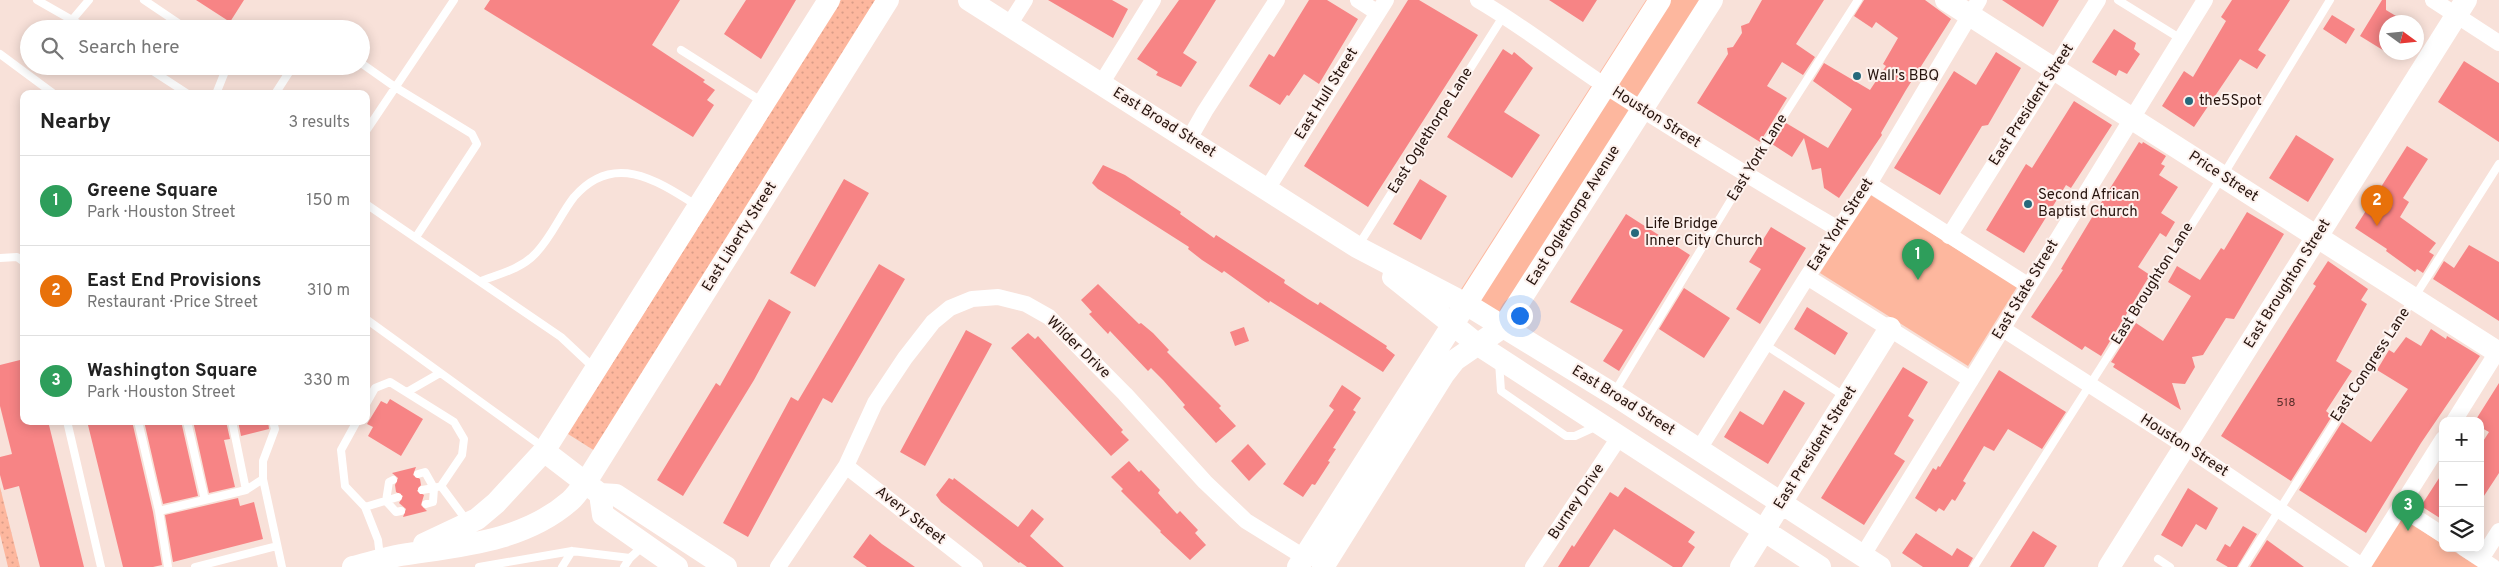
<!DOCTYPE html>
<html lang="en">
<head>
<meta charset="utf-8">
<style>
  :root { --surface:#fff; --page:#f6f6f6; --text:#222; --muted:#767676; --line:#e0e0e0; --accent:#27697c }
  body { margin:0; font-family:Overpass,sans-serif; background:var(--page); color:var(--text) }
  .controls { position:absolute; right:15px; bottom:15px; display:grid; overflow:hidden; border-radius:10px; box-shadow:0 2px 12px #0003 }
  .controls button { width:45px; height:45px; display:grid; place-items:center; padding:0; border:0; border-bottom:1px solid var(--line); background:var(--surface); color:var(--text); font:25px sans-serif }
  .compass { position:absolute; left:2379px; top:15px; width:45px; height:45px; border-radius:50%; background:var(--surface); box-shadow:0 2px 12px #0003; rotate:105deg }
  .you { position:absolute; left:1519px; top:315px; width:18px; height:18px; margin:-12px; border:4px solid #fff; border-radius:50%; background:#1a73e8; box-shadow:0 0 0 8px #1a73e833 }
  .badge { display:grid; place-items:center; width:32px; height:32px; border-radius:50%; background:var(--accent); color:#fff; font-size:16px; font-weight:700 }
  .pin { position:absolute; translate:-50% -41px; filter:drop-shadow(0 1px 2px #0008) }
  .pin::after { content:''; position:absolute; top:26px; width:18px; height:15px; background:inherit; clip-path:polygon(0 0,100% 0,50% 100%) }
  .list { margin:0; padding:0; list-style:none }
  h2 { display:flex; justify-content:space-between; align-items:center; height:65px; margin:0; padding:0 20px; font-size:21px }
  h2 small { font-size:16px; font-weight:400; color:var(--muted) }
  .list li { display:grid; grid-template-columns:32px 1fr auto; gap:15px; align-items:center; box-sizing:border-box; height:90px; padding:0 20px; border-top:1px solid var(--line) }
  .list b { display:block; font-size:19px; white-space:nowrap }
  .list p { margin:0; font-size:16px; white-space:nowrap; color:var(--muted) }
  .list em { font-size:16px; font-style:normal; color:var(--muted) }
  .icon { flex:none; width:28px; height:28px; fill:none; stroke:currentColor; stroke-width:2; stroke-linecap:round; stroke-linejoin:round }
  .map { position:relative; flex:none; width:2499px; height:567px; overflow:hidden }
  .search { position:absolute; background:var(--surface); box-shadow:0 2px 12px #0003; left:20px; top:20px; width:350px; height:55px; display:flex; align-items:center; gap:12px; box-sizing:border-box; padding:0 18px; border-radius:28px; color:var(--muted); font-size:19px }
  .panel { position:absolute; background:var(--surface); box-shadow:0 2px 12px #0003; left:20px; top:90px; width:350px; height:335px; border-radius:10px }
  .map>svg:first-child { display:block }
</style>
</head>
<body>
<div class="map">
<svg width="2499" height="567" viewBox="0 0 2499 567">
  <defs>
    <pattern id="grass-dots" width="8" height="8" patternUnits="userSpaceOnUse" patternTransform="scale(1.25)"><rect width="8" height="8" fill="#fdb79e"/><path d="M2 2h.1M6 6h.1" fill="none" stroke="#d99c87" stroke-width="1.8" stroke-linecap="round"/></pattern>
  </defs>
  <rect width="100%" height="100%" fill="#f8e1d9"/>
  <path fill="url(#grass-dots)" d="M841,0H876L595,451L568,434Z
    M0,487L20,567H8L0,534Z"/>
  <path fill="#fdb79e" d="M1646,0H1717L1516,321L1460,291Z
    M1869,194L2017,287L1968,366L1820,273Z
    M2401,518L2443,544V548H2449L2478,567H2370Z"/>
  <path fill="#f78485" d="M196,0H244L230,22Z
    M490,0H680L652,45L705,80L703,82L715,90L707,100L714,105L693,137L484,9Z
    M746,0H796L761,59L724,34Z
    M1048,0H1112L1128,9L1113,38Z
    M1179,0H1216L1183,53L1197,62L1181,87L1156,75L1158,72L1137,59Z
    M1309,0H1327L1358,19L1319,84L1304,74L1289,96L1287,95L1280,105L1249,86L1269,54L1274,57Z
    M1408,0H1419L1478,35L1368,207L1304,166Z
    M1549,0H1597L1583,22Z
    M1762,0H1824L1796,44L1815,57L1803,75L1782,62L1767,86L1787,98L1760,142L1697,103L1728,54L1727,48L1733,47L1742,33L1741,26L1749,23Z
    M1864,0H1925L1951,19L1906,90L1881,133L1882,135L1839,198L1824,188L1821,168L1812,170L1804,138L1792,157L1772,144L1786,123L1828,148L1852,109L1813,81L1824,63L1870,90L1886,66L1883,64L1898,38L1876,22L1872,28L1854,16Z
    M2002,0H2059L2043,27Z
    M2232,0H2290L2258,50L2266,55L2257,69L2240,59L2194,127L2162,106L2184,71L2193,77L2226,21L2221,17Z
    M2382,0H2386V10L2406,22H2386V52L2360,36Z
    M2332,15L2355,29L2346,44L2323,29Z
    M2114,29L2136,43L2134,49L2140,54L2127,74L2119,70L2116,76L2092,62Z
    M1503,49L1512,55L1514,52L1533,68L1504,112L1540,135L1512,178L1447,137Z
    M1996,52L2021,68L1988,125L1982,126L1940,195L1894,168L1954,71L1976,85Z
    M2464,61L2499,83V142L2438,102Z
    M2074,101L2112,125L2071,188L2066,185L2024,253L1986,230L2026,164L2032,168Z
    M2296,135L2334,159L2308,202L2269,178Z
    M2139,142L2142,144L2143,142L2166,156L2161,164L2165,166L2159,175L2178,187L2161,213L2175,222L2166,237L2160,233L2138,267L2150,275L2101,356L2085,346L2082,350L2031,317L2063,270L2061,269L2094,214Z
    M2407,146L2428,159L2403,198L2409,202L2400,217L2436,243L2429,252L2434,255L2423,273L2417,269L2415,272L2386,251L2387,249L2355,228Z
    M1103,165L1125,175L1181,212L1180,214L1214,238L1216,235L1285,280L1284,283L1308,299L1318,305L1320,302L1387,346L1386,348L1395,355L1383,372L1270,301L1269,303L1224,271L1222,273L1202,260L1188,249L1189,247L1098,189L1092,183Z
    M844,179L869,193L815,287L790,273Z
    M1420,179L1447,196L1421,240L1393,224Z
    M2247,212L2284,234L2234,319L2226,318L2203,355L2192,357L2195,367L2185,384L2172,383L2181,410L2113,367L2115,364L2111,362L2136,323L2163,341L2191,296L2168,282L2177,266L2200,280L2221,248L2224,250Z
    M1626,214L1690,255L1619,371L1603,361L1623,330L1570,302Z
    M1771,227L1806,248L1760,324L1736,309L1761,269L1749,262Z
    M2469,245L2499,262V321L2433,279L2444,261L2454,268Z
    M2328,261L2368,289L2361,300L2367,304L2336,361L2352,371L2326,411L2332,416L2291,481L2221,436L2316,286L2313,284Z
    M879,264L905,279L832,403L823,398L748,537L723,523L791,397L798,401Z
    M1098,284L1139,324L1141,323L1153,333L1169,350L1167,352L1221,406L1219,408L1236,426L1216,443L1183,407L1185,405L1163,380L1151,368L1148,371L1110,331L1108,334L1089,314L1092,312L1081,300Z
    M1684,288L1730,318L1704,358L1659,329Z
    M769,299L791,312L754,380L683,496L657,480L716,383L720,386Z
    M1807,307L1848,333L1835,355L1794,329Z
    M1244,327L1249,341L1235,346L1230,332Z
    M2431,329L2446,339L2447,336L2480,356L2421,443L2366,533L2299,490L2342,422L2371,442L2408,389L2377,370L2389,350L2394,353L2406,337L2421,346Z
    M966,330L992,344L925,466L900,452Z
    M1028,333L1035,339L1038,336L1123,430L1121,432L1129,440L1111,456L1011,348Z
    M24,359V421H48L84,567H40L19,486L4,490L0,475V457L12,454L0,406V365Z
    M1903,367L1928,382L1908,416L1914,420L1894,454L1905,461L1864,525L1821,498Z
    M1999,370L2066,412L2042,449L2008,429L1994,451L1984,446L1963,481L1966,483L1955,501L1952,499L1944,511L1939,508L1936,512L1915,498L1933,468L1936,470L1938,466L1940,467Z
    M2499,383V473L2480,502V446L2489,432L2480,427V421H2475Z
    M1342,385L1361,398L1353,410L1356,412L1333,448L1336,449L1328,461L1330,462L1315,485L1312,484L1303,497L1283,484L1334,410L1329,406Z
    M1784,390L1805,403L1768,464L1724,437L1740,411L1763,425Z
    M390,399L423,419L401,456L368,436L373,427L367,424L381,401L387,404Z
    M87,421H132L153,512L162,565L153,567H123Z
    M144,421H181L198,496L163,504Z
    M193,421H226L230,439L224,440L235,487L209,493Z
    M238,421H268L269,429L241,436Z
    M1248,444L1266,464L1249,481L1231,461Z
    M1129,461L1139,472L1141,470L1160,490L1158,493L1177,514L1180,511L1198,530L1195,533L1206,545L1190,560L1160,532L1161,531L1121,491L1123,489L1111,477Z
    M416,467L413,475L420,479L421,485L417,491L424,495L421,505L427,511L403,517L406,509L399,503L403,496L396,492L395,485L398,478L392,473Z
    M2443,472V520L2421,506Z
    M949,478L953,480L954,478L1018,527L1032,509L1044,519L1030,536L1064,567H1027L1020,562L1019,563L941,502L936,495Z
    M1625,487L1695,532L1688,542L1695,547L1682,567H1673L1614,529L1589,567H1558L1572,545L1574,547L1610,492L1618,497Z
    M2188,488L2218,508L2206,530L2196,524L2182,547L2161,535Z
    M238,498L240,506L254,502L263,539L173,562L165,515Z
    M2243,526L2257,534L2237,567H2228L2216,560L2225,544L2230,547Z
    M2033,531L2057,546L2044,567H2010Z
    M1916,533L1952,556L1957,548L1973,558L1968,567H1923L1902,553Z
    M870,534L882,544L915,567H867L853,557Z
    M2267,540L2304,567H2250Z"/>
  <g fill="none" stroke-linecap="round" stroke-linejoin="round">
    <path stroke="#fff" stroke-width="8" d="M37,0L72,20L89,0
      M144,0L187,29
      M2118,0L2181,39
      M72,20L87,29
      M681,50L763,102
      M0,54L54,94
      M361,63L395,87L472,134L477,144L416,237
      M145,66L188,94
      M216,94L224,74V66
      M275,94L293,66
      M366,131L454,0
      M366,204L561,337L593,367
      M1358,246L1504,15
      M0,258L17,257L24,262
      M481,281C499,274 521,269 535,254C551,238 560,215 574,197C613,152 655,179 696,205
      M366,319L543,447
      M1764,344L1844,396
      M1499,362L1501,391L1566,436H1575L1597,426
      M407,392L440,373
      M1614,393L1746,175L1858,0
      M366,404L375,388L390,382L454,422L464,439L462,455L441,486L467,521
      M67,421L101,567
      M138,421L159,511
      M187,421L205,500
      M232,421L246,490
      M357,421L341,450L345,486L365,507L378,540L380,557
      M418,474L425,472L434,488L422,490
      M263,479V461L275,429L273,421
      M393,480L389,482L386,501L396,512L401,511
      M426,504L433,502L434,488L437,487
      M365,507L398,497
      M2158,559L2170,567
      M168,567L159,511L246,490L263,479L282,567
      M195,567L277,546
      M479,567L572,551L630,558
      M562,567L572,551
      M624,567L630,558L643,546
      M1974,567L2222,177L2330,0
      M2243,567L2499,164"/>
    <path stroke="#fff" stroke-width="16" d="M1358,0L1378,13
      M1478,0C1523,26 1564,59 1607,87C1683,136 1760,183 1838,229
      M2433,0L2499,43
      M1009,25L1025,0
      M1101,84L1153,0
      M1189,139L1205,111L1277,0
      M1869,184L2029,286
      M1267,189L1386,0
      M1949,236L2098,0
      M1807,277L1971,380
      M2003,329L2185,446L2362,566
      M2454,421L2499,349
      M1699,449L1807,277L1869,184L1979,0
      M846,466L975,567
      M2400,507L2443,535
      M2464,548L2493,567
      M1863,555L2205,0
      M2481,559L2499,531
      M778,567L846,466L875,403L905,358L933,322L950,308L972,299L998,297L1026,304L1049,317L1125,394L1205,482L1246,521L1304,557
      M1533,567L1620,436
      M2362,567L2443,439"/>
    <path stroke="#fff" stroke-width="22" d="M969,0L1357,247L1466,304L1613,394L1880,567
      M1946,0L2499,353
      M1393,277L1477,344L1820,567
      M544,451L600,494L616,495L726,567
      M600,494L603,515L677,567
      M424,544L477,519L496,503L544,451L829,0
      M353,567C369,563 385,558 401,555C459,546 523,542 570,501C578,494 584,483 591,474L888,0
      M1298,567L1660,0
      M1323,567L1444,374L1455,360L1503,327L1712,0
      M1741,567L1890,328
      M2109,567L2466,0"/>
  </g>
  <g fill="#27697c" stroke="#fdf1ed" stroke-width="2">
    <circle cx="1857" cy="76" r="5"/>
    <circle cx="2189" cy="101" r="5"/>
    <circle cx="2028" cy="204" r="5"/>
    <circle cx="1635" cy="233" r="5"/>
  </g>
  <g text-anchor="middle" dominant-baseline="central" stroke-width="4" stroke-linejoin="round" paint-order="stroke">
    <g font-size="12" fill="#5b302c">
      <text x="2286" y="403">518</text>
    </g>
    <g font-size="15" fill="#27140e" stroke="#fdf1ed" text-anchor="start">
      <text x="1867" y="76">Wall's BBQ</text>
      <text x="2199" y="101">the5Spot</text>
      <text x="2038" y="195">Second African<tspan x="2038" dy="17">Baptist Church</tspan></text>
      <text x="1645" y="224">Life Bridge<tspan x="1645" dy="17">Inner City Church</tspan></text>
    </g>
    <g font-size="15" fill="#27140e" stroke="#fdf1ed">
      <text transform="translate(1327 94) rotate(-58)">East Hull Street</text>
      <text transform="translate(2032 105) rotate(-57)">East President Street</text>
      <text transform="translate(1656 118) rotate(32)">Houston Street</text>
      <text transform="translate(1164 123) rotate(32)">East Broad Street</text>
      <text transform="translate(1431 131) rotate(-58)">East Oglethorpe Lane</text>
      <text transform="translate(1758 158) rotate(-58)">East York Lane</text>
      <text transform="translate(2223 177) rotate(33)">Price Street</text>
      <text transform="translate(1574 216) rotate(-58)">East Oglethorpe Avenue</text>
      <text transform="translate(1841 225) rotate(-57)">East York Street</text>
      <text transform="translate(740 237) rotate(-58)">East Liberty Street</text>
      <text transform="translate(2153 284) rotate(-58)">East Broughton Lane</text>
      <text transform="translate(2288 284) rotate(-58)">East Broughton Street</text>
      <text transform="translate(2026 290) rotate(-59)">East State Street</text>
      <text transform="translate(1078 348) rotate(44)">Wilder Drive</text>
      <text transform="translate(2371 365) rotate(-57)">East Congress Lane</text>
      <text transform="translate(1623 401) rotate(32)">East Broad Street</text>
      <text transform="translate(2184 446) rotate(33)">Houston Street</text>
      <text transform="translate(1816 448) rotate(-58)">East President Street</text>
      <text transform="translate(1577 502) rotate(-56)">Burney Drive</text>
      <text transform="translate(910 516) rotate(38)">Avery Street</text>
    </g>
  </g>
</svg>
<div class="controls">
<button>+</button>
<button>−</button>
<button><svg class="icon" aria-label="layers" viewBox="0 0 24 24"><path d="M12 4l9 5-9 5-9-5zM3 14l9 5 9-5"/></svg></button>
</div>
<svg class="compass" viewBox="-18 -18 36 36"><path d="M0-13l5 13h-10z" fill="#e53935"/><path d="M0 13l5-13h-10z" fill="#767676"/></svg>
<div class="you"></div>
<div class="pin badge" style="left:1918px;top:280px;background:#2e9e5b">1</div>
<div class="pin badge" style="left:2377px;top:226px;background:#e8710a">2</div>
<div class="pin badge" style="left:2408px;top:531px;background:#2e9e5b">3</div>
<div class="search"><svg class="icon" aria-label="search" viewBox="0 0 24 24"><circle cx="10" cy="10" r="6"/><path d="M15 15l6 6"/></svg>Search here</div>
<section class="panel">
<h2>Nearby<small>3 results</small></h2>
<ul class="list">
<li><span class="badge" style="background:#2e9e5b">1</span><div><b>Greene Square</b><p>Park · Houston Street</p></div><em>150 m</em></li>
<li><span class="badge" style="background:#e8710a">2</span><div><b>East End Provisions</b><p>Restaurant · Price Street</p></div><em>310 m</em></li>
<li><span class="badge" style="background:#2e9e5b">3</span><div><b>Washington Square</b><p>Park · Houston Street</p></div><em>330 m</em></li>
</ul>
</section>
</div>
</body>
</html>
